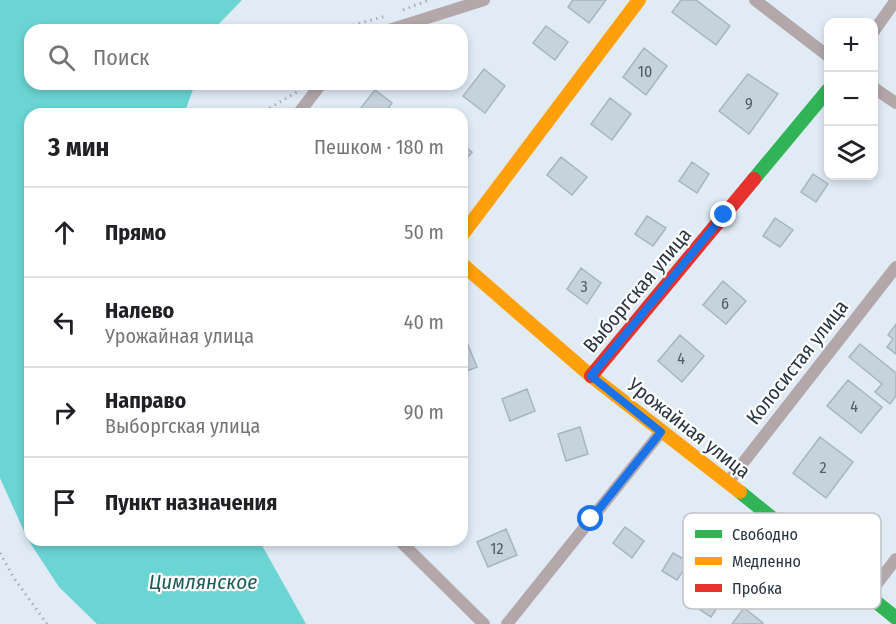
<!DOCTYPE html>
<html lang="ru">
<head>
<meta charset="utf-8">
<style>
  :root { --surface:#fff; --page:#f6f6f6; --text:#202124; --muted:#757577; --line:#e0e0e0 }
  body { margin:0; font-family:"Fira Sans Condensed",sans-serif; background:var(--page); color:var(--text) }
  .controls { position:absolute; right:18px; top:18px; display:grid; overflow:hidden; border-radius:12px; box-shadow:0 3px 9px #0003 }
  .controls button { width:54px; height:54px; display:grid; place-items:center; padding:0; border:0; border-bottom:2px solid var(--line); background:var(--surface); color:var(--text); font:30px sans-serif }
  .stop { position:absolute; width:18px; height:18px; margin:-14px; border:4px solid #1a73e8; border-radius:50%; background:#fff }
  .stop.end { background:#1a73e8; border-color:#fff; box-shadow:0 2px 6px #0008 }
  .list { margin:0; padding:0; list-style:none }
  h2 { display:flex; justify-content:space-between; align-items:center; height:78px; margin:0; padding:0 24px; font-size:26px }
  h2 small { font-size:20px; font-weight:400; color:var(--muted) }
  .list li { display:grid; grid-template-columns:39px 1fr auto; gap:18px; align-items:center; box-sizing:border-box; height:90px; padding:0 24px; border-top:2px solid var(--line) }
  .list b { display:block; font-size:22px; white-space:nowrap }
  .list p { margin:0; font-size:20px; white-space:nowrap; color:var(--muted) }
  .list em { font-size:20px; font-style:normal; color:var(--muted) }
  .icon { flex:none; width:33px; height:33px; fill:none; stroke:currentColor; stroke-width:2; stroke-linecap:round; stroke-linejoin:round }
  .map { position:relative; flex:none; width:896px; height:624px; overflow:hidden }
  .search { position:absolute; background:var(--surface); box-shadow:0 3px 9px #0003; left:24px; top:24px; width:444px; height:66px; display:flex; align-items:center; gap:15px; box-sizing:border-box; padding:0 21px; border-radius:18px; color:var(--muted); font-size:22px }
  .panel { position:absolute; background:var(--surface); box-shadow:0 3px 9px #0003; left:24px; top:108px; width:444px; height:438px; border-radius:18px }
  .map>svg:first-child { display:block }
</style>
</head>
<body>
<div class="map">
<svg width="896" height="624" viewBox="0 0 896 624">
  <rect width="100%" height="100%" fill="#e0ebf6"/>
  <path fill="#6ad5d3" d="M0,0H242L213,30H30V84H195L184,114H30V540H259L306,624H97L59,587L27,538L0,478Z"/>
  <path fill="#c6d3dd" stroke="#a7b5bd" stroke-width="1.5" d="M573,0H606L589,23L568,7Z
    M681,0H696L730,26L716,45L672,12Z
    M546,26L568,42L555,60L533,43Z
    M644,48L667,66L646,95L623,77Z
    M484,69L505,86L485,113L463,96Z
    M748,74L778,94L749,134L719,111Z
    M375,90L392,103L384,114H356Z
    M610,98L631,114L612,140L591,124Z
    M462,144L472,152L462,164Z
    M561,157L587,177L572,195L547,175Z
    M692,162L709,174L697,193L679,181Z
    M813,174L828,184L816,202L801,192Z
    M647,216L666,228L653,246L635,234Z
    M775,218L793,230L780,247L763,236Z
    M581,268L601,283L587,304L567,289Z
    M723,281L746,301L726,324L703,305Z
    M896,324V354L887,347L893,339L888,335Z
    M680,335L704,356L682,382L658,361Z
    M860,344L896,373V396L890,404L875,392L882,384L849,357Z
    M468,345L477,367L462,373V347Z
    M848,380L882,407L861,433L827,406Z
    M527,389L535,411L510,421L502,399Z
    M580,427L588,454L566,461L558,434Z
    M820,437L853,462L826,498L793,473Z
    M625,527L644,541L632,558L613,543Z
    M506,529L517,555L488,567L477,542Z
    M673,553L689,562L677,580L662,571Z
    M703,586L723,599L711,617L691,604Z
    M744,608L763,623L762,624H732Z"/>
  <g fill="none" stroke-linecap="round" stroke-linejoin="round">
    <path stroke="#aeacb2" stroke-width="3" stroke-dasharray="1.5 4.5" stroke-linecap="butt" d="M403,10L429,0
      M349,30L354,25L386,16
      M259,114L297,92
      M0,553L14,578L47,624"/>
    <path stroke="#b3a7aa" stroke-width="12" d="M755,0L828,56
      M389,30L484,0
      M874,31L896,0
      M874,88L896,103
      M298,114L321,84
      M728,482L896,267
      M399,540L484,624
      M868,595L896,559
      M507,624L661,432"/>
    <path stroke="#30b455" stroke-width="14" d="M754,179L828,90
      M740,492L896,618"/>
    <path stroke="#ff9f0a" stroke-width="14" d="M462,235L639,0
      M462,264L591,376L740,492"/>
    <path stroke="#e5322d" stroke-width="14" d="M591,376L754,179"/>
  </g>
  <g fill="none" stroke-linecap="round" stroke-linejoin="round">
    <path stroke="#1a73e8" stroke-width="8" d="M591,519L661,432L591,376L724,215"/>
  </g>
  <g text-anchor="middle" dominant-baseline="central" stroke-width="4.5" stroke-linejoin="round" paint-order="stroke">
    <g font-size="16" fill="#505c67">
      <text x="645" y="71">10</text>
      <text x="749" y="103">9</text>
      <text x="584" y="286">3</text>
      <text x="725" y="303">6</text>
      <text x="681" y="358">4</text>
      <text x="854" y="406">4</text>
      <text x="823" y="467">2</text>
      <text x="497" y="548">12</text>
    </g>
    <g font-size="20" fill="#283440" stroke="#fff">
      <text transform="translate(637 290) rotate(-50)">Выборгская улица</text>
      <text transform="translate(797 362) rotate(-52)">Колосистая улица</text>
      <text transform="translate(689 428) rotate(38)">Урожайная улица</text>
    </g>
    <g font-size="21" font-style="italic" fill="#1f5a57" stroke="#fff">
      <text x="203" y="582">Цимлянское</text>
    </g>
  </g>
  <rect x="683" y="513" width="198" height="96" rx="9" fill="#fff" stroke="#bec2c6" stroke-width="1.5"/>
  <rect x="695" y="530" width="27" height="8" fill="#30b455"/>
  <rect x="695" y="557" width="27" height="8" fill="#ff9f0a"/>
  <rect x="695" y="584" width="27" height="8" fill="#e5322d"/>
  <g font-size="16" fill="#283440">
    <text x="732" y="540">Свободно</text>
    <text x="732" y="567">Медленно</text>
    <text x="732" y="594">Пробка</text>
  </g>
</svg>
<div class="controls">
<button>+</button>
<button>−</button>
<button><svg class="icon" aria-label="layers" viewBox="0 0 24 24"><path d="M12 4l9 5-9 5-9-5zM3 14l9 5 9-5"/></svg></button>
</div>
<div class="stop" style="left:591px;top:519px"></div>
<div class="stop end" style="left:724px;top:215px"></div>
<div class="search"><svg class="icon" aria-label="search" viewBox="0 0 24 24"><circle cx="10" cy="10" r="6"/><path d="M15 15l6 6"/></svg>Поиск</div>
<section class="panel">
<h2>3 мин<small>Пешком · 180 m</small></h2>
<ul class="list">
<li><svg class="icon" aria-label="ahead" viewBox="0 0 24 24"><path d="M12 20V5M6 11l6-6 6 6"/></svg><div><b>Прямо</b></div><em>50 m</em></li>
<li><svg class="icon" aria-label="left" viewBox="0 0 24 24"><path d="M17 20v-9H6M10 6l-5 5 5 5"/></svg><div><b>Налево</b><p>Урожайная улица</p></div><em>40 m</em></li>
<li><svg class="icon" aria-label="right" viewBox="0 0 24 24"><path d="M7 20v-9h11M14 6l5 5-5 5"/></svg><div><b>Направо</b><p>Выборгская улица</p></div><em>90 m</em></li>
<li><svg class="icon" aria-label="arrive" viewBox="0 0 24 24"><path d="M6 21V4h12l-3 4 3 4H6"/></svg><div><b>Пункт назначения</b></div></li>
</ul>
</section>
</div>
</body>
</html>
